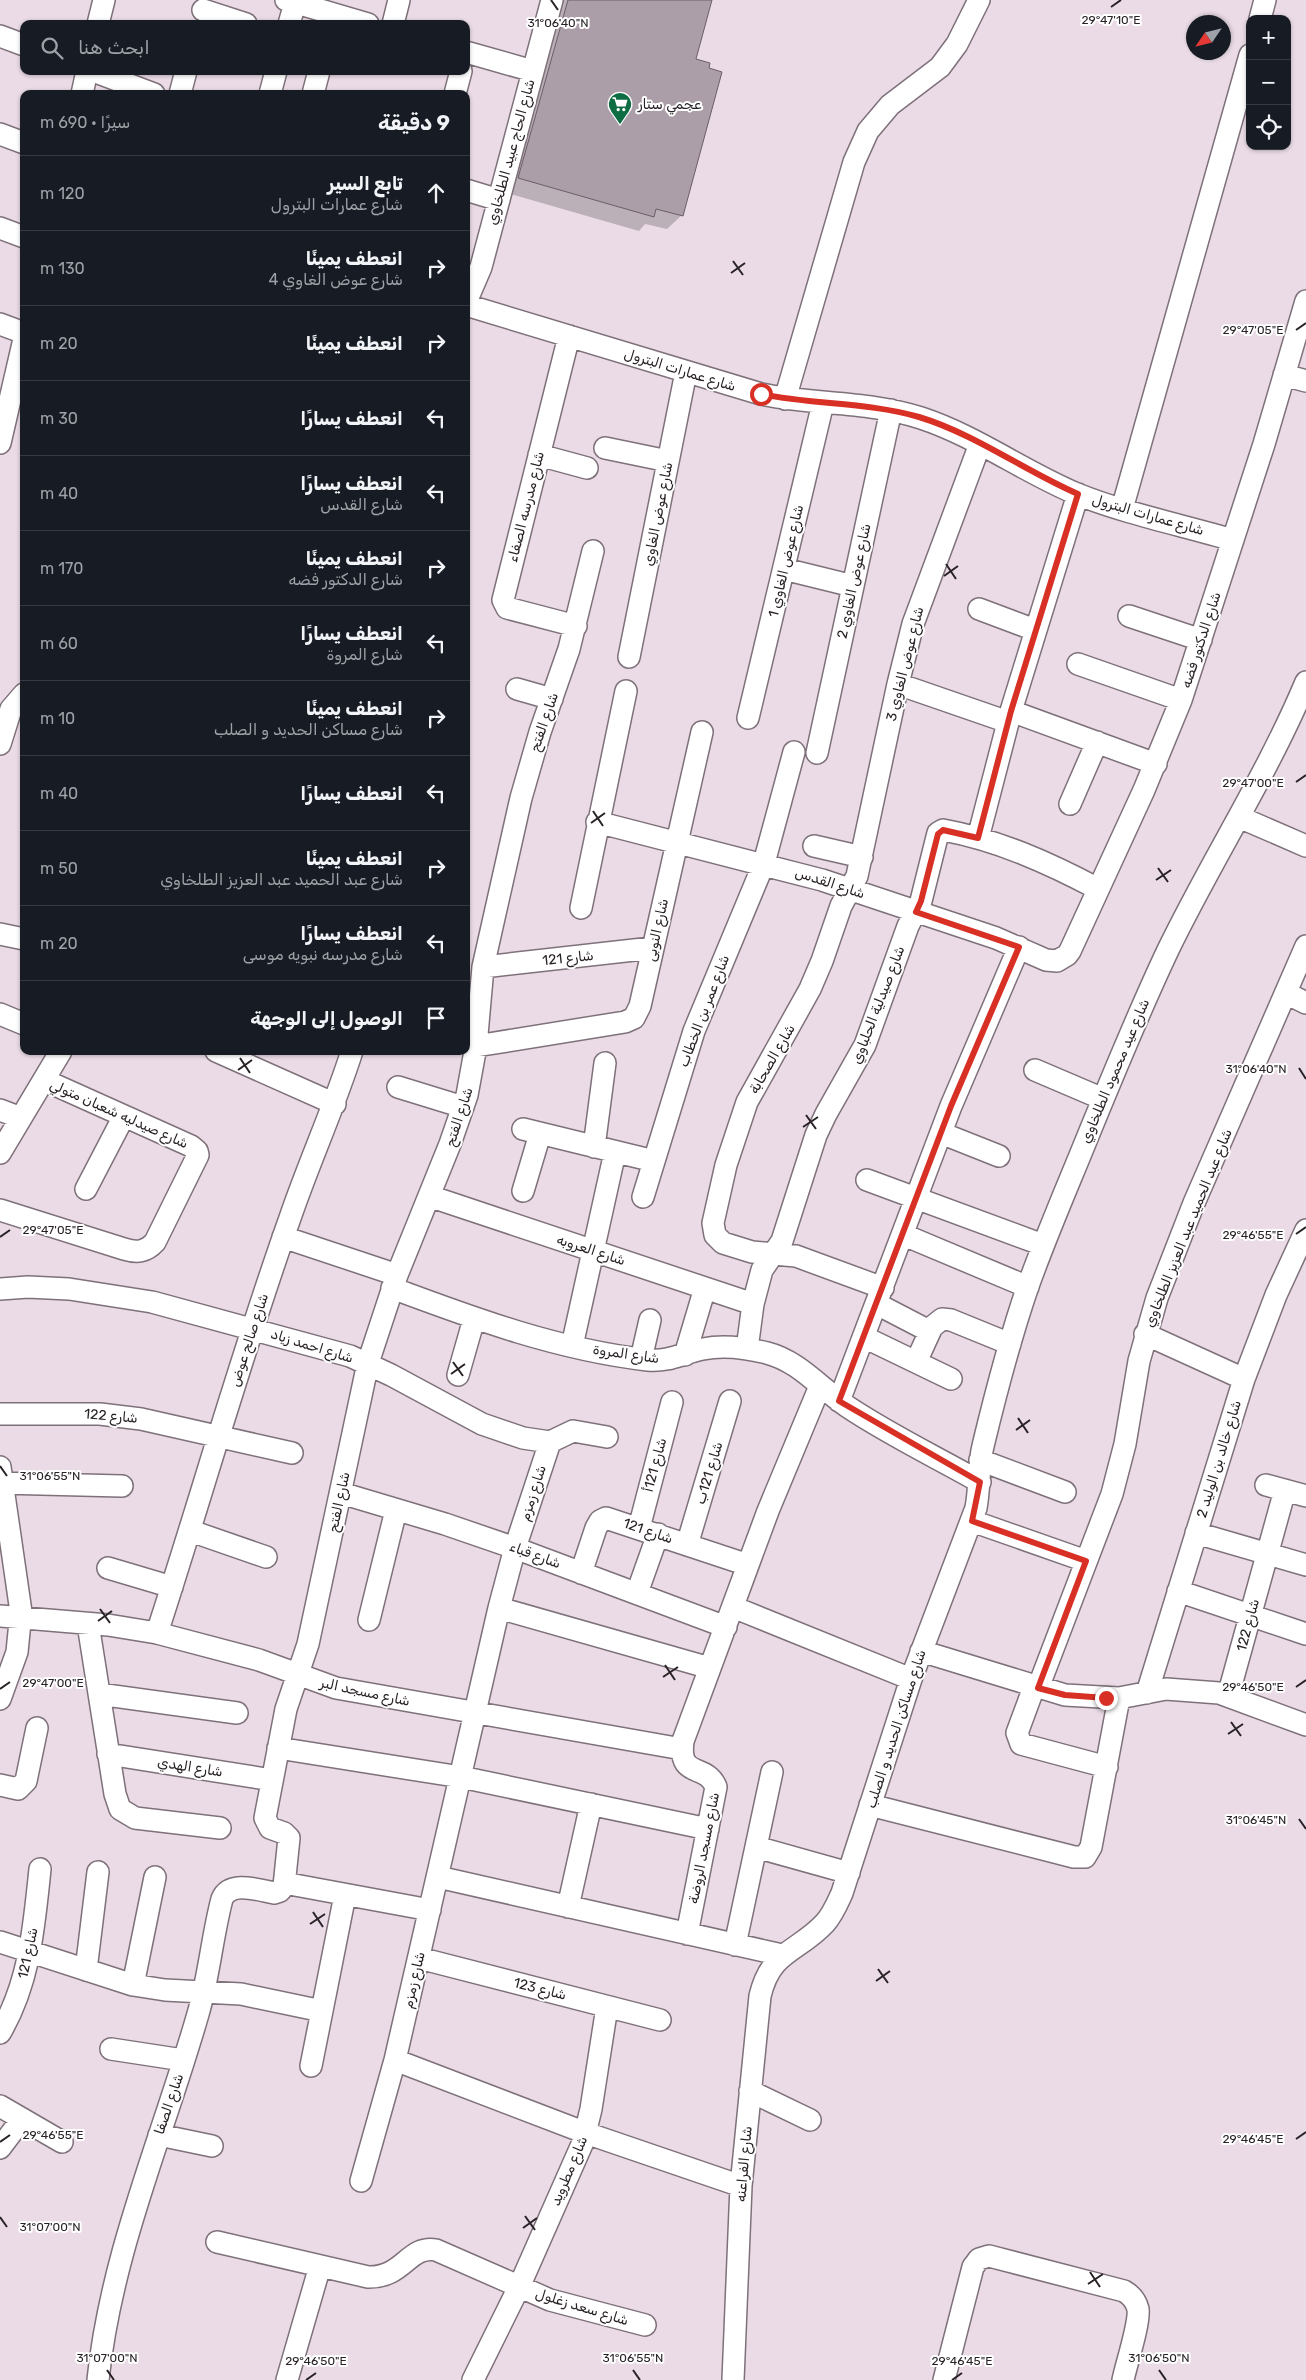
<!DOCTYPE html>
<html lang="ar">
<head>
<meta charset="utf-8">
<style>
  :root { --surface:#171b24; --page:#20242c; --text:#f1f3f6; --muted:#9ea1a6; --line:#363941 }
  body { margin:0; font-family:Rubik,Cairo,sans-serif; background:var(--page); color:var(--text); direction:rtl }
  .controls { position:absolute; right:15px; top:15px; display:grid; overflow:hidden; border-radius:10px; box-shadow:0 1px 4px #0004 }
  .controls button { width:45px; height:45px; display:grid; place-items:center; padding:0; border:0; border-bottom:1px solid var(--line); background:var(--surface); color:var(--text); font:25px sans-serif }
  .compass { position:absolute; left:1186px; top:15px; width:45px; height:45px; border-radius:50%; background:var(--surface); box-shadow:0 1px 4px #0004; rotate:235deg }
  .stop { position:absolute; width:15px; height:15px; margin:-11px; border:4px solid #d93025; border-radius:50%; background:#fff }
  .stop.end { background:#d93025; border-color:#fff; box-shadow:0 1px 5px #0008 }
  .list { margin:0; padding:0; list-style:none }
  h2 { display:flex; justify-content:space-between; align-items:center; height:65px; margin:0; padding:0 20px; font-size:21px }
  h2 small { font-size:16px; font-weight:400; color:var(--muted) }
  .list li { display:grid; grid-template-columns:32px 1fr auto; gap:15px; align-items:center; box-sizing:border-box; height:75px; padding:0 20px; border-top:1px solid var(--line) }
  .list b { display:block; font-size:19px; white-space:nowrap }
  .list p { margin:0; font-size:16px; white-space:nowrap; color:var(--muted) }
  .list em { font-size:16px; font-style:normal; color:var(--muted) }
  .icon { flex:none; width:28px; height:28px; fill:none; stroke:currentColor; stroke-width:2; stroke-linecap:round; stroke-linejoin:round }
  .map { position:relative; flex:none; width:1306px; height:2380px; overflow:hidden; direction:ltr }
  .search { position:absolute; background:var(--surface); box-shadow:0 1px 4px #0004; left:20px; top:20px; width:450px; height:55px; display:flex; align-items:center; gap:12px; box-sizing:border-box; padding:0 18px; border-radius:10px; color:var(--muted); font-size:19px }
  .panel { position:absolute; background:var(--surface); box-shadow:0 1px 4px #0004; left:20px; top:90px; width:450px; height:965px; border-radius:10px; direction:rtl }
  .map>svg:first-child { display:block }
</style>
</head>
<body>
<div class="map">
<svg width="1306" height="2380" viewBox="0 0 1306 2380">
  <rect width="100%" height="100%" fill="#eadbe6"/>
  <path fill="#0003" d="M558,0H710L694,60L682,215L667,229L645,224L639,231L504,192Z"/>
  <path fill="#ac9ea8" stroke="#6b5e67" d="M568,0H712L696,59L710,63L709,68L722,72L683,216L656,209L654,217L518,178Z"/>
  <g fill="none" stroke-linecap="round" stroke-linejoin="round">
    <g stroke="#7e717a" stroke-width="24">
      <path id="minor" d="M286,0L368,24
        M203,10L246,24
        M1260,19L1265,0
        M98,24L104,0
        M289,24L295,3
        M393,24L399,0
        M0,36L24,45
        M466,52L533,71
        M93,71L154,94
        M82,94L87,71
        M180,94L186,71
        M270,94L276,71
        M313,94L319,71
        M455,94L461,71
        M0,134L24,143
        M466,190L499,200
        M0,228L24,237
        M466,302L481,267L552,0
        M466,305L761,394C814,405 869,401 921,418C976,436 1024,472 1077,494C1127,514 1182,525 1233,540
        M0,324L24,333
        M569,336L503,600L507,608L576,626
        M1284,375L1306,381
        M785,399L854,162L868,131L890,105L940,67L957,44L979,0
        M0,443L24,339
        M605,448L668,461
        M539,455L587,468
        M1122,509L1250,55
        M784,569L853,586
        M979,609L1035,630
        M1129,616L1201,640
        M629,657L686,372
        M1078,664L1181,700
        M898,684L1008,722
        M517,689L552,699
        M1011,711L1156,764
        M748,718L823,403
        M0,744L11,709L24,694
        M817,753L891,410
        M1070,804L1097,742
        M1239,817L1306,846
        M597,822L822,880L996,938L1046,960L1057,961L1067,955L1070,951L1144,790L1181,700L1264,444L1306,301
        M978,838L1011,711L1078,494
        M814,846L862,857
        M581,908L626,691
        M0,934L24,939
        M483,967L652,948
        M1286,993L1306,1003
        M0,1014L24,1024
        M476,1046L625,1022L634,1018L640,1006L702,732
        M216,1051L335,1104
        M1035,1070L1103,1099
        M398,1087L463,1107
        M0,1110L21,1118
        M523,1129L654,1161
        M941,1133L999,1156
        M594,1147L605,1063
        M0,1153L61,1051
        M867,1180L1043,1245
        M86,1189L124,1116
        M523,1191L540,1134
        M429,1196L753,1304
        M643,1197L694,1031L764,863L794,752
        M0,1210L124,1249C137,1253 146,1252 155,1242L198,1155L197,1151L191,1146L44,1080
        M904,1235L1028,1287
        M283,1237L397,1275
        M392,1288C475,1319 559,1350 648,1360C670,1362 682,1353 703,1349C722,1345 747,1348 767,1353C799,1361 821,1389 848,1407C890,1435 936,1457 980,1482
        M883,1288L796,1256L752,1252L723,1243L715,1235L713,1223L726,1165L747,1102L810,989L822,961L841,906L857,876L898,684L913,624L980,444
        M0,1289L28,1287L69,1289L152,1302L350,1356L391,1375L482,1424L523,1438L550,1442L573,1431L607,1437
        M877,1304L929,1331
        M1145,1334L1244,1379
        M864,1337L951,1379
        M572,1346L615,1152
        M747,1349L753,1304L762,1270L782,1241L816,1135L826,1114L865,1045L908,926L921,901L938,833L943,830C998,840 1049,863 1098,889
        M685,1355L705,1288
        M641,1359L650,1320
        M916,1362L932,1327L942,1319L951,1320L1010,1344
        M458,1375L474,1319
        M839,1401L951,1106L1019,947
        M0,1414H100L141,1419L292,1453
        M980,1460L1065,1492
        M0,1467L21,1612L17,1652L0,1699
        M0,1483L122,1486
        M1266,1485L1306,1496
        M341,1493L445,1524L515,1548L726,1627
        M972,1521L1086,1561
        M639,1528L672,1402
        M191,1531L266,1557
        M1196,1533L1306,1565
        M687,1545L730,1401
        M108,1568L172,1587
        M581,1573L596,1528L600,1521L606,1518L748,1565
        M1178,1591L1306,1634
        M637,1593L658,1534
        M733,1607L911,1679
        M499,1608L710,1668
        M0,1616L108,1625L157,1633L259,1660L336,1688L682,1749
        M369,1620L396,1510
        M88,1624L115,1794L120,1809L135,1818L220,1828
        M157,1633C202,1495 241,1355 290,1218C309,1162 334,1108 352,1051
        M921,1651L1065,1695L1119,1698L1166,1689L1219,1693L1306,1725
        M1034,1687L1017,1733L1021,1744L1107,1767
        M1038,1688L1112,1494L1125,1444L1139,1361L1157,1298L1194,1203L1306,946
        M1147,1693L1244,1379L1276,1295L1306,1230
        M99,1694L237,1713
        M1228,1696L1285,1490
        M278,1748L461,1777L708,1829
        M108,1754L272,1780
        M0,1785L18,1789L26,1781L37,1728
        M870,1805L1074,1857H1085L1091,1847L1119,1698
        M756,1847L849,1873
        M438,1877L782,1955
        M284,1883L430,1910
        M568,1907L591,1804
        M687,1934L716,1787C706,1762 678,1780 683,1741L768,1511L820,1386
        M0,1942L133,1985L165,1990L241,1994L322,2011
        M735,1945L772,1772
        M419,1958L660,2020
        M86,1970L98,1872
        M133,1985L155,1877
        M0,2033C30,1982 34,1926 40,1869
        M111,2049L183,2060
        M395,2060L586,2133L741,2186
        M311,2066L345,1895
        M750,2091L810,2120
        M0,2106L62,2142
        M159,2135L212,2146
        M0,2148L22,2119
        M361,2181L395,2060L499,1608L515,1548L550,1442
        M217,2242L368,2277C404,2278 408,2245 436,2250L550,2300L645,2325
        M98,2380C111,2253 163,2136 198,2014C209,1977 212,1937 222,1899C230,1880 258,1890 274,1893L280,1891L284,1886L289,1838L284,1833L270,1828L265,1818L286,1709L308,1644L368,1363L397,1275L450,1144L467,1095L476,1046L483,967L521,798L540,732L569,649L593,551
        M287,2380L320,2266
        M473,2380L519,2287L583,2142L591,2109L607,2007
        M733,2380L741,2186L760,1996C771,1950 797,1953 825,1923C833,1914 837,1904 842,1893L911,1679L976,1508C980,1487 978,1466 983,1446C996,1392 1010,1338 1028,1286C1047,1233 1069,1183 1090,1131C1115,1070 1140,1009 1168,950C1212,859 1267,775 1306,682
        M944,2380L973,2267L979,2259L989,2256L1124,2291C1131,2295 1136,2301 1138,2309C1140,2323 1126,2365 1123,2380"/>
    </g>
    <use href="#minor" stroke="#fff" stroke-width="21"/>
  </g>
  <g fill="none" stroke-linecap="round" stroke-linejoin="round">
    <path stroke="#d93025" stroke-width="6" d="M761,394C814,405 867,402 919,417C975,434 1025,471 1078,494L1011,711L978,838L943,830L938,834L921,901L916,912L1019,947L951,1106L839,1401L980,1482L972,1521L1086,1561L1038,1688L1065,1695L1106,1698"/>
  </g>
  <path fill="none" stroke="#282226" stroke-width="2" d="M551,0L558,10M1111,7L1121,0M733,261L743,275M731,273L745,263M1296,330L1306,323M946,564L956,579M944,576L958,566M1296,782L1306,775M593,811L603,826M591,823L605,813M1158,868L1168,882M1156,880L1171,870M240,1058L250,1073M1299,1068L1306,1079M238,1070L252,1060M806,1115L816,1129M803,1127L818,1117M1296,1234L1306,1227M0,1237L10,1230M453,1362L463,1376M451,1374L465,1364M1018,1418L1028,1433M1016,1430L1030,1420M0,1466L7,1476M100,1609L110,1623M98,1621L112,1611M665,1665L675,1680M663,1677L678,1667M1296,1687L1306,1680M0,1689L10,1682M1231,1722L1241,1736M1228,1734L1243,1724M1299,1819L1306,1829M313,1912L323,1927M310,1924L325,1914M878,1969L888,1983M876,1981L890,1971M1296,2139L1306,2132M0,2142L10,2135M525,2216L535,2230M0,2217L7,2227M523,2228L537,2218M1090,2272L1100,2287M1088,2284L1103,2274M107,2370L114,2380M633,2370L640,2380M1159,2370L1166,2380M306,2380L316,2373M952,2380L962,2373"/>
  <defs>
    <g id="supermarket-pin" transform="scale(1.25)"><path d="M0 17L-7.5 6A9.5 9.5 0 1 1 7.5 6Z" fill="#0e6d42" stroke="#fff"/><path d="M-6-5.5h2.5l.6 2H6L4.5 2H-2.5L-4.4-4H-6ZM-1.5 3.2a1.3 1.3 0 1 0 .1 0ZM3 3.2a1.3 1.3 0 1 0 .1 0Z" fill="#fff"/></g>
  </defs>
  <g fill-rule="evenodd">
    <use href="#supermarket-pin" x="620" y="104"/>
  </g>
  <g text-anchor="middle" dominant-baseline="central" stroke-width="4" stroke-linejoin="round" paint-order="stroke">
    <g font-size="14" fill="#282226" stroke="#fff" text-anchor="start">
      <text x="638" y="104">عجمي ستار</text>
    </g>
    <g font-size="14" fill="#282226" stroke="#fff">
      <text transform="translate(511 152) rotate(-75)">شارع الحاج عبيد الطلخاوي</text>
      <text transform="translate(680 370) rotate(17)">شارع عمارات البترول</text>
      <text transform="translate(526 507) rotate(-76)">شارع مدرسه الصفاء</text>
      <text transform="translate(658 514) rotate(-79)">شارع عوض الغاوي</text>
      <text transform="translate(1148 515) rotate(16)">شارع عمارات البترول</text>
      <text transform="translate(786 561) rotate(-77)">شارع عوض الغاوي 1</text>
      <text transform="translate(854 581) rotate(-78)">شارع عوض الغاوي 2</text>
      <text transform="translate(1201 640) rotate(-72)">شارع الدكتور فضه</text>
      <text transform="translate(905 664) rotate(-76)">شارع عوض الغاوي 3</text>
      <text transform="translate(544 722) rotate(-71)">شارع الفتح</text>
      <text transform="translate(830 883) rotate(18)">شارع القدس</text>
      <text transform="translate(657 930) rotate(-78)">شارع النوبى</text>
      <text transform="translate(568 958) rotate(-6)">شارع 121</text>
      <text transform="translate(878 1005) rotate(-69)">شارع صيدلية الحلباوي</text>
      <text transform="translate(704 1011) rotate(-69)">شارع عمر بن الخطاب</text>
      <text transform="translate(772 1059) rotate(-60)">شارع الصحابة</text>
      <text transform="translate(1115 1071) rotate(-67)">شارع عيد محمود الطلخاوي</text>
      <text transform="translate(119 1114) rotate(24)">شارع صيدليه شعبان متولي</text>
      <text transform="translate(459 1117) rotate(-72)">شارع الفتح</text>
      <text transform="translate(1188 1228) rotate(-68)">شارع عبد الحميد عبد العزيز الطلخاوي</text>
      <text transform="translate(591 1250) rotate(18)">شارع العروبه</text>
      <text transform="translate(249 1340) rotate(-72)">شارع صالح عوض</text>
      <text transform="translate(312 1346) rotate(17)">شارع احمد زياد</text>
      <text transform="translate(626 1354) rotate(8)">شارع المروة</text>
      <text transform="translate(111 1416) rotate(5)">شارع 122</text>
      <text transform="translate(1219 1459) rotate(-73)">شارع خالد بن الوليد 2</text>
      <text transform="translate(655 1465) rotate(-75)">شارع 121أ</text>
      <text transform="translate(709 1473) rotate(-73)">شارع 121ب</text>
      <text transform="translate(533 1493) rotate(-72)">شارع زمزم</text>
      <text transform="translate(339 1502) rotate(-78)">شارع الفتح</text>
      <text transform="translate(648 1531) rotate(19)">شارع 121</text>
      <text transform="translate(535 1555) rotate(20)">شارع قباء</text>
      <text transform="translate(1248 1625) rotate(-75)">شارع 122</text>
      <text transform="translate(365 1692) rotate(12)">شارع مسجد البر</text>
      <text transform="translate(896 1729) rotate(-72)">شارع مساكن الحديد و الصلب</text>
      <text transform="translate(190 1767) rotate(9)">شارع الهدي</text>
      <text transform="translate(704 1848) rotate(-79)">شارع مسجد الروضة</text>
      <text transform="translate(28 1953) rotate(-78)">شارع 121</text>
      <text transform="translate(414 1980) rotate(-77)">شارع زمزم</text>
      <text transform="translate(540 1989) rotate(14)">شارع 123</text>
      <text transform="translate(169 2104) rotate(-71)">شارع الصفا</text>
      <text transform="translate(744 2164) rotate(-85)">شارع الفراعنه</text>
      <text transform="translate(569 2171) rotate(-67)">شارع مطرويد</text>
      <text transform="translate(582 2307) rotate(17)">شارع سعد زغلول</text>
    </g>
  </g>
  <g font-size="12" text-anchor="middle" fill="#282226" stroke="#fff" stroke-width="4" stroke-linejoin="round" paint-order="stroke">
    <text x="1111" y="24">29°47'10"E</text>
    <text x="558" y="27">31°06'40"N</text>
    <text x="1253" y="334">29°47'05"E</text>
    <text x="1253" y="787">29°47'00"E</text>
    <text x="1256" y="1073">31°06'40"N</text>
    <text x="53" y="1234">29°47'05"E</text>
    <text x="1253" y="1239">29°46'55"E</text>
    <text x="50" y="1480">31°06'55"N</text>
    <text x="53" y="1687">29°47'00"E</text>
    <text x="1253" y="1691">29°46'50"E</text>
    <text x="1256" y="1824">31°06'45"N</text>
    <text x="53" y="2139">29°46'55"E</text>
    <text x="1253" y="2143">29°46'45"E</text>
    <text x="50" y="2231">31°07'00"N</text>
    <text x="107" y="2362">31°07'00"N</text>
    <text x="633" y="2362">31°06'55"N</text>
    <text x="1159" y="2362">31°06'50"N</text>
    <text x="316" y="2365">29°46'50"E</text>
    <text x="962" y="2365">29°46'45"E</text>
  </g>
</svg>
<div class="controls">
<button>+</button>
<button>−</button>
<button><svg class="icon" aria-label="locate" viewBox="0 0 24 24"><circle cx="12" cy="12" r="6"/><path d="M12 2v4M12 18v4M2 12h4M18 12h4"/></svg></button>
</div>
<svg class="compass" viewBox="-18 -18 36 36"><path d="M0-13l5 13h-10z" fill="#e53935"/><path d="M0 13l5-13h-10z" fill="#9ea1a6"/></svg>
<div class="stop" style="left:761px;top:394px"></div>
<div class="stop end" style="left:1106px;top:1698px"></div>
<div class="search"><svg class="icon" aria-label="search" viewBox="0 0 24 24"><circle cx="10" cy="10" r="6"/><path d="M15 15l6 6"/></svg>ابحث هنا</div>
<section class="panel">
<h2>9 دقيقة<small>سيرًا · 690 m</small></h2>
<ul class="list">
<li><svg class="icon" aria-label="ahead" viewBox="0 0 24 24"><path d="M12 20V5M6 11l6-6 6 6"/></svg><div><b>تابع السير</b><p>شارع عمارات البترول</p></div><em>120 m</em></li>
<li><svg class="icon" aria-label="right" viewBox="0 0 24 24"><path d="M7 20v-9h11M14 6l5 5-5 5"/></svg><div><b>انعطف يمينًا</b><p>شارع عوض الغاوي 4</p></div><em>130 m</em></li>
<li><svg class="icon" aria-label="right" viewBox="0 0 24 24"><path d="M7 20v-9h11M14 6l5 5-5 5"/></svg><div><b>انعطف يمينًا</b></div><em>20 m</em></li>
<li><svg class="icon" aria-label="left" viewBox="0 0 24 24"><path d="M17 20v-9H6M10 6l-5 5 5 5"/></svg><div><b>انعطف يسارًا</b></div><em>30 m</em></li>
<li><svg class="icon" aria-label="left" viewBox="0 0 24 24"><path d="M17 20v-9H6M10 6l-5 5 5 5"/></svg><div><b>انعطف يسارًا</b><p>شارع القدس</p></div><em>40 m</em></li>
<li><svg class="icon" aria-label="right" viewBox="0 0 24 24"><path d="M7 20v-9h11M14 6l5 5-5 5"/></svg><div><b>انعطف يمينًا</b><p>شارع الدكتور فضه</p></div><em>170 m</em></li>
<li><svg class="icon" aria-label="left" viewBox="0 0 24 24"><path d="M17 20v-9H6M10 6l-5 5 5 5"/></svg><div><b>انعطف يسارًا</b><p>شارع المروة</p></div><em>60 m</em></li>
<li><svg class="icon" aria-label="right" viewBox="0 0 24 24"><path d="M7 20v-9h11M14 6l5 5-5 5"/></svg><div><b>انعطف يمينًا</b><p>شارع مساكن الحديد و الصلب</p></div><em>10 m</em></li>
<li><svg class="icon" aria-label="left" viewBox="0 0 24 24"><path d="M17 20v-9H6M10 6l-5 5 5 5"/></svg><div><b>انعطف يسارًا</b></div><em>40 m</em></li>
<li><svg class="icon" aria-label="right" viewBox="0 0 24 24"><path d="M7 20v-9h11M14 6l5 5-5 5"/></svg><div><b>انعطف يمينًا</b><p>شارع عبد الحميد عبد العزيز الطلخاوي</p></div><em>50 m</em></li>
<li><svg class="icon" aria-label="left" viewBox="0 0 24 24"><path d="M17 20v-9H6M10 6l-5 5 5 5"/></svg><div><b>انعطف يسارًا</b><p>شارع مدرسه نبويه موسى</p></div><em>20 m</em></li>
<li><svg class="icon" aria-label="arrive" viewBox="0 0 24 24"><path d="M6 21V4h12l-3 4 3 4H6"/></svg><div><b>الوصول إلى الوجهة</b></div></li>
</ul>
</section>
</div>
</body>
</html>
